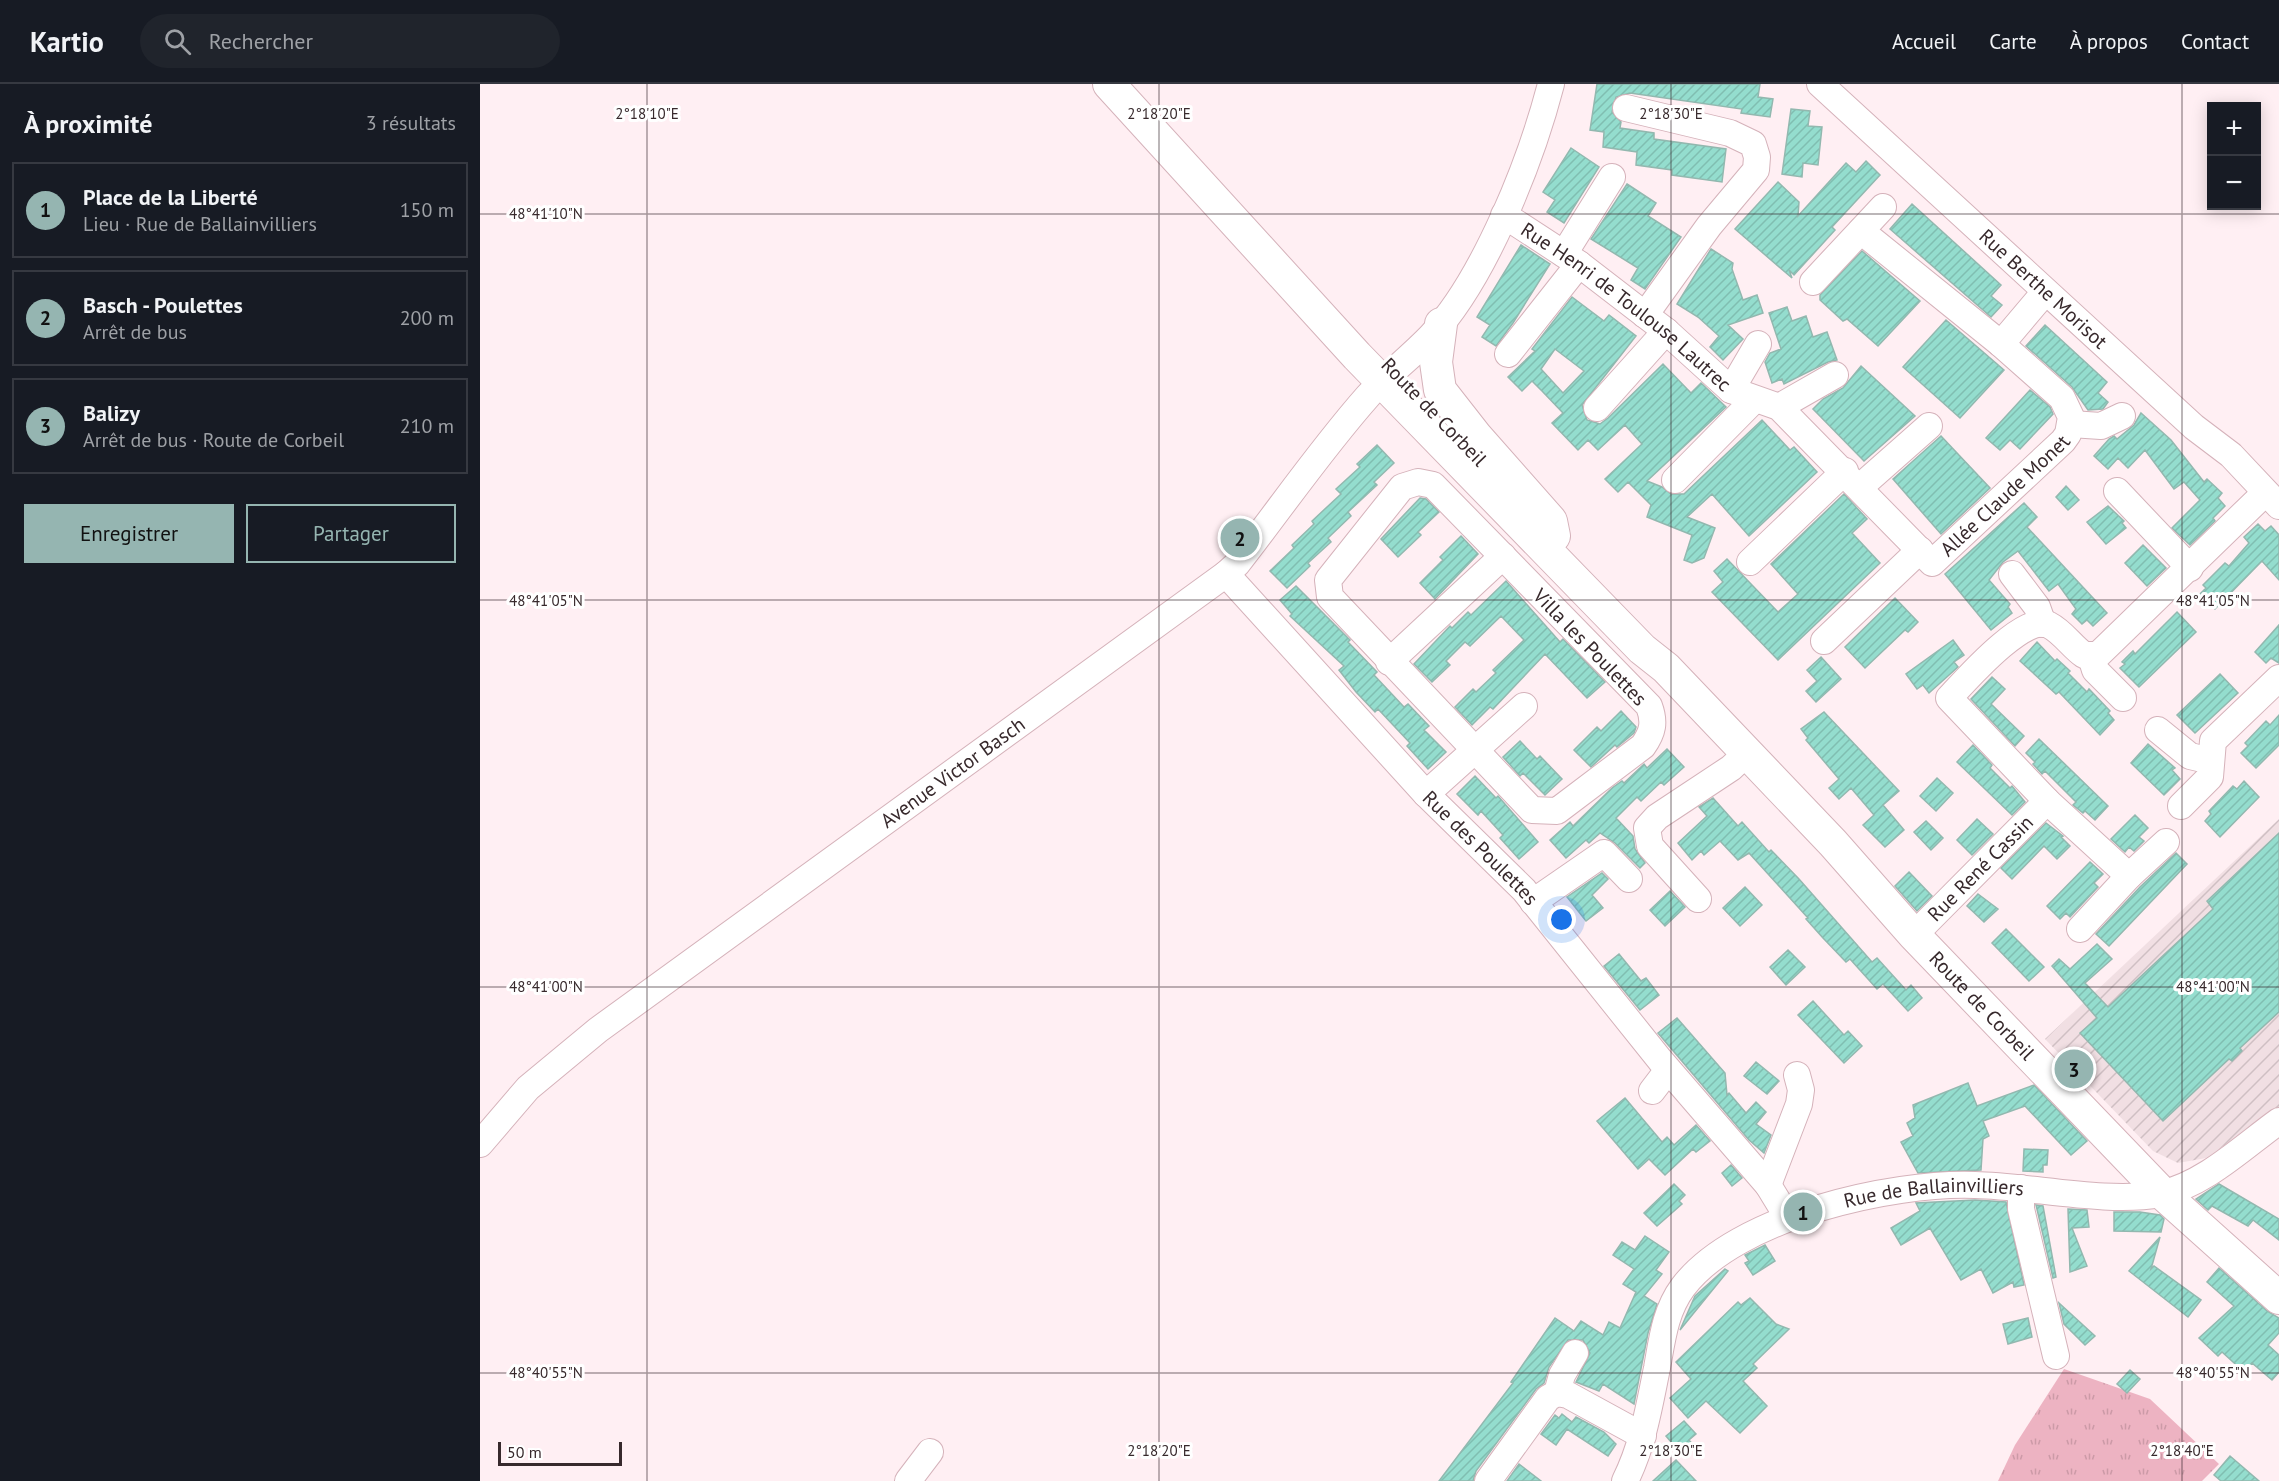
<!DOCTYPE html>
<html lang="fr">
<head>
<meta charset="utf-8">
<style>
  :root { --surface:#171b24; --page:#20242c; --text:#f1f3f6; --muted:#9ea1a6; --line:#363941; --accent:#95b5b1 }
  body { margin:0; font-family:"PT Sans",sans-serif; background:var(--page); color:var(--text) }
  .controls { position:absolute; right:18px; top:18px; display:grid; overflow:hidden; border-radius:0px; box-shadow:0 3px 15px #0003 }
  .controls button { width:54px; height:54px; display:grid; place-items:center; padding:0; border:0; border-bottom:2px solid var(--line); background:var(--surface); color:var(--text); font:30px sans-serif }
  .scale { position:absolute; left:18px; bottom:15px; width:124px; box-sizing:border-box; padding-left:6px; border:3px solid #37292c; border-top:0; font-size:16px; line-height:21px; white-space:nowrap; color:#37292c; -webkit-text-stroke:4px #fff; paint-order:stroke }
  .you { position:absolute; left:1082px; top:836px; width:21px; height:21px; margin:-15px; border:4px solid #fff; border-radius:50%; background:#1a73e8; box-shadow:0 0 0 9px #1a73e833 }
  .badge { display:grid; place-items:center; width:39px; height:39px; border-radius:50%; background:var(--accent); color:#111; font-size:20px; font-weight:700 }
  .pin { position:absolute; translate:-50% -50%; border:3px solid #fff; box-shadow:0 2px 6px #0006 }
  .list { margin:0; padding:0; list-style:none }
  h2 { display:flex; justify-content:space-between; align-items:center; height:78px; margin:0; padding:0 24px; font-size:26px }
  h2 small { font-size:20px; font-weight:400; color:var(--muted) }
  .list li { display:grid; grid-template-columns:39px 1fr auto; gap:18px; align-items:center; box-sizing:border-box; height:96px; margin:0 12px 12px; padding:0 12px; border:2px solid var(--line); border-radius:0px }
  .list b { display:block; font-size:22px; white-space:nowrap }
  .list p { margin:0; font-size:20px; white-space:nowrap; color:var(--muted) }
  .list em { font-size:20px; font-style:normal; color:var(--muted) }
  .actions { display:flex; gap:12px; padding:18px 24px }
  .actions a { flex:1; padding:14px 0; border:2px solid var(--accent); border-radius:0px; text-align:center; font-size:21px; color:var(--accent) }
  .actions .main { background:var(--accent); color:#111 }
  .icon { flex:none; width:33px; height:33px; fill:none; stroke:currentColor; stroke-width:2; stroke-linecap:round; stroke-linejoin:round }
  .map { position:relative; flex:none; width:1799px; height:1397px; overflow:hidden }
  header { display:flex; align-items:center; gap:36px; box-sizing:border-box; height:84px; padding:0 30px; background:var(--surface); border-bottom:2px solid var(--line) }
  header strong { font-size:28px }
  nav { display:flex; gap:33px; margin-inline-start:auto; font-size:21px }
  .search { width:420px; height:54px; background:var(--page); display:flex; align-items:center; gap:15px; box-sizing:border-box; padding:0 21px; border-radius:33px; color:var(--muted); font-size:22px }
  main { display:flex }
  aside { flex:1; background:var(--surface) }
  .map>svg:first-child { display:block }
</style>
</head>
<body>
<header>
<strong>Kartio</strong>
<div class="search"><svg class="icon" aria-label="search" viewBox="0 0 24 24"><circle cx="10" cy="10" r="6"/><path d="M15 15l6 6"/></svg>Rechercher</div>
<nav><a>Accueil</a><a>Carte</a><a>À propos</a><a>Contact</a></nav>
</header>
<main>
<aside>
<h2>À proximité<small>3 résultats</small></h2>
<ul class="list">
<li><span class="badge">1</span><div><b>Place de la Liberté</b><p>Lieu · Rue de Ballainvilliers</p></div><em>150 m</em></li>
<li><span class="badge">2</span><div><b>Basch - Poulettes</b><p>Arrêt de bus</p></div><em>200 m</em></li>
<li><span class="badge">3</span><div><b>Balizy</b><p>Arrêt de bus · Route de Corbeil</p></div><em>210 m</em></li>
</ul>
<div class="actions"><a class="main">Enregistrer</a><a>Partager</a></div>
</aside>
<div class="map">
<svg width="1799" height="1397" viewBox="0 0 1799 1397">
  <defs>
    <pattern id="industrial-furrows" width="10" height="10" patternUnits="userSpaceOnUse" patternTransform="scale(1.5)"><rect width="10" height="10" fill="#f1dfe3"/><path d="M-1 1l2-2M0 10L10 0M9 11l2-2" fill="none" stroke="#cfbfc3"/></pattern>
    <pattern id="grass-tufts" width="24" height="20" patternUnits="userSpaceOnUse" patternTransform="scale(1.5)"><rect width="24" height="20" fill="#edb3c2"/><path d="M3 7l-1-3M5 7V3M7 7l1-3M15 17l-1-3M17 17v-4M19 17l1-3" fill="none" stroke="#cc9aa7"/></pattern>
    <pattern id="building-hatch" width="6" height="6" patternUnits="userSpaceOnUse" patternTransform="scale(1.5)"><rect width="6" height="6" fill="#94ddce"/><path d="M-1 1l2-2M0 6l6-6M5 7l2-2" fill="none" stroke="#80beb1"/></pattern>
  </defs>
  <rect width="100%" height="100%" fill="#ffeff3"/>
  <path fill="url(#industrial-furrows)" d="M1799,735V1024L1726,1074L1698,1079L1673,1067L1565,955Z"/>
  <path fill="url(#grass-tufts)" d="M1584,1285L1670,1315L1739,1380L1722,1397H1518L1535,1361Z"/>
  <path fill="url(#building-hatch)" stroke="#92b8af" stroke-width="1.5" fill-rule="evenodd" d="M1117,0H1280L1278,13L1293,15L1290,33L1261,29L1262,25L1150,9L1136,13L1132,28L1141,38L1140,44L1174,49V55L1246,65L1242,98L1192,91V86L1156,81L1157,68L1123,63L1124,48L1110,46Z
    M1311,25L1330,27L1328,42L1342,43L1338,81L1323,79L1322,93L1302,90Z
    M1091,64L1119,83L1084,139L1067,128L1075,116L1063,108Z
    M1386,77L1400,91L1352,143L1355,146L1314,191L1309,186L1312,194L1255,145L1298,98L1319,118L1318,132L1366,79L1376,88Z
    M1147,100L1176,119L1168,132L1201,153L1165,205L1151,196L1158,184L1111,155Z
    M1432,120L1521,201L1511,212L1522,221L1511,233L1410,145Z
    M1041,161L1070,180L1033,239L1016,262L1002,253L1010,241L997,233Z
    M1231,165L1253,179L1252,185L1263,216L1277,211L1283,229L1248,241L1263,255L1243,276L1230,263L1239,252L1218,233L1197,220Z
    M1382,167L1440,217L1398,262L1367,235L1363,237L1340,216V211Z
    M1092,213L1124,237L1129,231L1156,252L1102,321L1107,336L1120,340L1128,334L1183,280L1211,309L1221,299L1246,323L1167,397L1182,403L1191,410H1204L1282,336L1310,366L1314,363L1337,388L1269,452L1232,410L1207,433L1235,444L1224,474L1212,479L1204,476L1212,451L1167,433L1171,421L1148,398L1138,408L1125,395L1162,360L1145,341L1118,366L1108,356L1098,366L1072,339L1083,329L1062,307L1052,297L1042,307L1028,293L1055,267L1052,265ZM1075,265L1104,287L1083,309L1061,285Z
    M1307,223L1312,237L1326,232L1333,253L1347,248L1357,276L1348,278L1304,300L1302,295L1292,299L1285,278L1290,269L1301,265L1289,229Z
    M1466,236L1524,286L1480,334L1423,283Z
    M1565,241L1627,298L1618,309L1628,318L1623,325L1608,326L1592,303L1546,262Z
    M1381,282L1435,332L1384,377L1333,325L1343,315L1363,304Z
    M1550,306L1570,323L1573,330L1540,365L1530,356L1520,366L1506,354Z
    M1661,329L1691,356L1724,398L1727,395L1742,409L1738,414L1745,422L1733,434L1735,437L1710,461L1692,444L1720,416L1704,398L1694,405L1665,366L1648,384L1638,374L1628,385L1614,372L1629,355L1634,352L1637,355L1654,341Z
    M1461,352L1510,404L1461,450L1413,395Z
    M897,361L914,379L894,398L897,401L868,428L871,432L848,454L851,458L828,479L830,482L807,504L790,487L814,464L812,461L834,440L832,437L861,410L856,405L880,383L877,380Z
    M1586,402L1599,416L1588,426L1576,413Z
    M1364,410L1387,435L1372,449L1400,479L1298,576L1232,508L1243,498L1234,487L1247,475L1298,528L1318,510L1291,480Z
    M940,414L946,415L959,428L938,448L941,451L918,473L901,455Z
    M1544,419L1557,433L1547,443L1627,529L1613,542L1607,536L1602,540L1592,530L1596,525L1578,500L1569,507L1538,467L1523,478L1509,496L1530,520L1528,523L1532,529L1511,546L1465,490Z
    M1628,422L1644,437L1642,439L1646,444L1626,460L1607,438Z
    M1778,440L1785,447L1791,442L1799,451V496L1782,477L1735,525L1720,510L1726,504L1723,501L1745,479L1749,482L1769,459L1764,453Z
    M981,452L998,470L955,515L940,499L963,476L960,473Z
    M1663,461L1686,484L1667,502L1645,479Z
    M1026,497L1080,558L1083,555L1125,598L1107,614L1065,570L1013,625L1010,623L992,641L975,623L993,605L996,608L1016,589L1013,586L1044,556L1021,532L990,562L985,558L966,577L970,581L952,598L934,580L970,542L972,544L988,528L991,531Z
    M816,502L870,556L868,558L897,588L894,591L924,623L928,620L949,642L944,646L966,668L948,685L927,662L930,659L898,625L895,628L876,608L859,586L864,582L810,532L812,530L800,516Z
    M1415,514L1438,538L1428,548L1425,546L1385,584L1365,563Z
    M1697,528L1716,548L1659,603L1640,584L1645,580L1642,578L1653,567L1655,570Z
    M1799,541V579L1791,574L1786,579L1775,568Z
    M1473,556L1484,571L1474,578L1478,583L1449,609L1443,601L1437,605L1426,590Z
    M1557,558L1575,577L1577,575L1590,587L1588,589L1607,608L1609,605L1630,627L1628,629L1634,636L1620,651L1579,608L1576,610L1540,577Z
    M1341,573L1361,595L1336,618L1326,607L1337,597L1327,586Z
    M1740,590L1758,609L1715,649L1697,631Z
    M1512,593L1525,605L1511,620L1544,652L1535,662L1491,615Z
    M1141,627L1156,643L1154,649L1137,663L1135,661L1111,683L1094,666L1117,643L1121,647Z
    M1344,628L1419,707L1403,721L1424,746L1405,763L1383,741L1394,731L1371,704L1359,715L1349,704L1359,695L1326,656L1328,654L1321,645Z
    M1799,631V661L1776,684L1761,669L1768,662L1765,659L1786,637L1790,641Z
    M1559,655L1628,722L1615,736L1605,727L1603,729L1593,721L1596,718L1565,687L1562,690L1553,680L1555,678L1546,669Z
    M1040,657L1057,675L1060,672L1082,695L1065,711L1043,689L1040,692L1023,673Z
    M1668,660L1695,684L1692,686L1700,695L1684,711L1651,679Z
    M1493,661L1512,681L1510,684L1530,704L1532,702L1545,718L1532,731L1477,678Z
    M1187,665L1204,683L1184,701L1181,698L1161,717L1157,713L1136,734L1153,752L1155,765L1165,779L1160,784L1135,759L1120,749L1109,759L1106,756L1086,774L1070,756L1090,738L1093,742L1132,704L1142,697L1144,699L1164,680L1167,684Z
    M995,692L1016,714L1018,712L1058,758L1039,775L1020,754L1023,751L1001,727L998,731L977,710Z
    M1457,694L1473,709L1456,727L1440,712Z
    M1764,697L1779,713L1740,753L1725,737L1731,730L1729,727L1753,702L1757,705Z
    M1233,714L1258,742L1262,738L1289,768L1291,766L1319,795L1392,878L1397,874L1426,906L1431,901L1442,914L1428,927L1403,900L1397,905L1370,875L1366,878L1343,854L1326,835L1328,834L1269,769L1258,776L1240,757L1224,771L1221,767L1212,776L1198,759L1227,732L1219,723Z
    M1655,731L1668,744L1659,753L1664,757L1654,767L1649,763L1645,768L1631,755Z
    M1497,735L1513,750L1492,771L1477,756Z
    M1446,737L1463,754L1451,766L1434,748Z
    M1566,739L1583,752L1581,753L1590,762L1577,775L1564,762L1532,795L1521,784Z
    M1799,749V928L1760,964L1762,967L1752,977L1749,975L1683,1037L1600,949L1617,934L1572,882L1579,875L1590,885L1617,860L1632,875L1605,899L1628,923L1733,825L1727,817Z
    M1696,769L1707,780L1629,862L1616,850L1660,803Z
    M1610,778L1623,790L1614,799L1618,803L1590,833L1586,829L1580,835L1567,822Z
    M1429,788L1452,812L1437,827L1415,802Z
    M1122,789L1128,795L1112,811L1123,824L1106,837L1087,813Z
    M1265,803L1282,821L1260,842L1243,824Z
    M1190,807L1205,823L1185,842L1170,826Z
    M1498,810L1518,825L1504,838L1487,822Z
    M1526,845L1564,883L1549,897L1512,859Z
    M1308,866L1325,883L1306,901L1290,883Z
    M1139,870L1161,897L1166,894L1179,911L1160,926L1124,882Z
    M1333,917L1364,951L1368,947L1382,962L1364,979L1318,931Z
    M1197,934L1245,989L1247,1011L1249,1009L1266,1029L1276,1018L1286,1028L1276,1040L1291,1051L1284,1069L1269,1056L1178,949Z
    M1276,978L1299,997L1287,1010L1264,992Z
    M1488,999L1497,1022L1554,1001L1607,1057L1591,1071L1545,1022L1503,1037L1509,1052L1503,1055L1501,1086L1438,1089L1421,1058L1433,1052L1427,1039L1435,1034L1433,1021Z
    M1145,1014L1182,1058L1187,1053L1194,1061L1216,1041L1230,1057L1216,1068L1213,1065L1185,1091L1169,1075L1158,1085L1117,1037Z
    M1544,1065L1568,1066L1567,1081H1563V1088L1543,1087Z
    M1251,1081L1262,1094L1252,1102L1242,1089Z
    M1194,1100L1205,1111L1199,1117L1202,1120L1177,1142L1164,1129Z
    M1739,1100L1799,1135V1156L1773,1136L1768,1142L1732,1122L1728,1126L1716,1115Z
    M1495,1116L1526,1118L1544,1201L1534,1203L1533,1198L1513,1209L1501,1185L1481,1196L1450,1144L1421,1161L1411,1144L1440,1127L1436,1119Z
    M1556,1121L1563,1122L1576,1193L1573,1194Z
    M1588,1125L1607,1126L1609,1143L1592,1144L1607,1182L1590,1188Z
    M1634,1128H1660L1680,1131L1684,1135L1681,1148L1634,1147Z
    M1165,1152L1189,1168L1176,1186L1182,1190L1164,1212L1177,1220L1168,1249L1154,1320L1123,1300L1119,1307L1096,1298L1110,1269L1103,1256H1088L1069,1283L1064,1299L1056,1305L996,1387L993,1397H959L1033,1299L1031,1298L1075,1234L1094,1247L1101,1237L1123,1251L1129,1238L1140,1244L1156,1208L1143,1200L1154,1185L1133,1171L1142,1158L1155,1166Z
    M1680,1153L1671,1185L1674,1182L1721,1216L1708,1233L1649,1187Z
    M1285,1161L1295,1177L1273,1191L1265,1179L1269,1177L1265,1171Z
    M1739,1184L1787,1227L1799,1234V1249L1788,1261L1799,1271V1288L1792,1296L1772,1279L1764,1288L1742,1268L1738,1272L1719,1254L1754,1222L1727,1198Z
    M1245,1185L1248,1187L1200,1246L1215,1212Z
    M1270,1214L1296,1240L1309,1245L1273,1280L1277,1284L1263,1297L1287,1322L1260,1349L1226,1317L1208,1334L1190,1314L1211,1295L1196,1278L1258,1218L1261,1221Z
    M1579,1219L1615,1252L1605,1261L1584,1240Z
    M1548,1234L1552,1253L1528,1260L1523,1240Z
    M1650,1286L1660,1295L1647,1309L1637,1300Z
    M1082,1330L1092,1338L1096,1333L1124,1348L1136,1360L1128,1372L1087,1345L1076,1361L1061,1350L1075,1331L1079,1334Z
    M1204,1337L1216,1350L1209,1356L1214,1362L1203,1372L1186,1352Z
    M1750,1372L1779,1397H1741L1734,1391Z
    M1196,1376L1216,1397H1173Z
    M1039,1380L1061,1397H1027Z"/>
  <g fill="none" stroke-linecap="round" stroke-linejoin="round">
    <g stroke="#d5b2ba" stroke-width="28">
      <g id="minor">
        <path id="s1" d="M1340,0L1714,343L1751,371L1799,422"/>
        <path d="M1146,24L1250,49L1273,60L1277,73L1276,86L1229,142L1165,231"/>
        <path id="s2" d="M1024,131L1099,180L1186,247L1251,306L1299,323L1452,479L1583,357L1588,350L1591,333L1582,314L1521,260L1381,147"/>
        <path d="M1084,170L1132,93"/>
        <path d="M1333,198L1403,123"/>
        <path d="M1521,260L1565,208"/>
        <path d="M1028,270L1099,180"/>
        <path d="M1251,306L1278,260"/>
        <path d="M1299,323L1355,291"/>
        <path d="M1117,324L1186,247"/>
        <path d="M1591,340L1621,342L1642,332"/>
        <path d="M1195,396L1274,316"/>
        <path d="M938,398L953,401L1169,622C1175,638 1173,648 1163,662L1077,727L1052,726L850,513L848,496L922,403Z"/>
        <path d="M1380,403L1449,342"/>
        <path d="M1637,407L1710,484"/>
        <path d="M1270,478L1365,387"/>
        <path id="s3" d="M746,490L946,710L1044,806L1180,976L1288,1101L1302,1124L1305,1135"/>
        <path d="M1532,490L1557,523L1563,540"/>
        <path d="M1344,557L1440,466"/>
        <path d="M1611,573L1615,586L1643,614"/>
        <path d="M909,578L1023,472"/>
        <path d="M1678,646L1710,672L1731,677"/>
        <path d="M946,710L1044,622"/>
        <path d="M1701,722L1730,693L1733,657L1799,594"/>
        <path d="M1686,758L1649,792L1567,717L1469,614C1485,597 1545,528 1569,541C1583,548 1592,563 1604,571H1618L1785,409"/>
        <path d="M1218,815L1170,762L1167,744L1177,733L1251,684L1267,669"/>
        <path d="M1053,818L1124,769L1149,795"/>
        <path d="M1600,845L1649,792"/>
        <path id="s4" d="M1434,851L1567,717"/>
        <path d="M1172,1007L1188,986"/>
        <path id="s5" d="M0,1060L48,1004L118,946L746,490L757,480C800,425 841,365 888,312C907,291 931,273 951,252C1005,194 1051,77 1071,0"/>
        <path d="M1288,1101L1319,1020L1321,1006L1317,991"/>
        <path d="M1541,1104V1125L1576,1272"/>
        <path d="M1077,1309L1082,1291L1095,1269"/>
        <path d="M428,1397L450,1368"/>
        <path d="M1008,1397L1068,1314L1077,1309L1088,1311L1163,1352"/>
        <path id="s6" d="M1145,1397C1163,1361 1169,1323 1177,1284C1182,1256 1185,1227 1203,1203C1256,1133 1411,1098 1495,1101C1550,1102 1627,1120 1680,1110C1724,1101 1764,1062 1799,1037"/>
      </g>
    </g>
    <g stroke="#d5b2ba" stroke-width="34">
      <g id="major">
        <path id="s7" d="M629,0L877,272L1162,565L1186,584L1353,759L1434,851L1682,1109L1799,1214"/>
        <path d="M961,240L956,278L960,306L996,352L1071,437L1074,452"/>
      </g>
    </g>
    <use href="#minor" stroke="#fff" stroke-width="26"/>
    <use href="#major" stroke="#fff" stroke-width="32"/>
  </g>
  <path fill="none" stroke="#37292c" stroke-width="1.5" stroke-opacity="0.45" d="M167,0V1397M679,0V1397M1191,0V1397M1702,0V1397M0,130H1799M0,516H1799M0,903H1799M0,1289H1799"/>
  <g text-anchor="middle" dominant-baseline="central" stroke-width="6" stroke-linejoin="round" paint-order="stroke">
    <g font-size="20" fill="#37292c" stroke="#fff">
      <text stroke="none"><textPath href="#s1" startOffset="303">Rue Berthe Morisot</textPath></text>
      <text stroke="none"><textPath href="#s2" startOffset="153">Rue Henri de Toulouse Lautrec</textPath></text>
      <text transform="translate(954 328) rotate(46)">Route de Corbeil</text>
      <text stroke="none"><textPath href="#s2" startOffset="656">Allée Claude Monet</textPath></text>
      <text transform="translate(1110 563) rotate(46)">Villa les Poulettes</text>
      <text stroke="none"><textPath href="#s5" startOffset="603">Avenue Victor Basch</textPath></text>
      <text stroke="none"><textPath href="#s3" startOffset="374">Rue des Poulettes</textPath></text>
      <text stroke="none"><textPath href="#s4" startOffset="94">Rue René Cassin</textPath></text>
      <text stroke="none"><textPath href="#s7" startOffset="1270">Route de Corbeil</textPath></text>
      <text stroke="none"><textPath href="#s6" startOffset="480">Rue de Ballainvilliers</textPath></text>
    </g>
  </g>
  <g font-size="15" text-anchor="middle" fill="#37292c" stroke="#fff" stroke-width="6" stroke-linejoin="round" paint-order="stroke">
    <text x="167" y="35">2°18'10"E</text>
    <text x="679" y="35">2°18'20"E</text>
    <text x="1191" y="35">2°18'30"E</text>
    <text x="66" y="135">48°41'10"N</text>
    <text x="66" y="522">48°41'05"N</text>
    <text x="1733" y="522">48°41'05"N</text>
    <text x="66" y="908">48°41'00"N</text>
    <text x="1733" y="908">48°41'00"N</text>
    <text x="66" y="1294">48°40'55"N</text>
    <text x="1733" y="1294">48°40'55"N</text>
    <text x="679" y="1372">2°18'20"E</text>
    <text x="1191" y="1372">2°18'30"E</text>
    <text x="1702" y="1372">2°18'40"E</text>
  </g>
</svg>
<div class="controls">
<button>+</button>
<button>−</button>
</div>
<div class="scale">50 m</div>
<div class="you"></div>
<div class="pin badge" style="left:1323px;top:1128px">1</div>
<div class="pin badge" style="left:760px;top:454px">2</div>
<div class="pin badge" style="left:1594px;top:985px">3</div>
</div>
</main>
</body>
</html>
